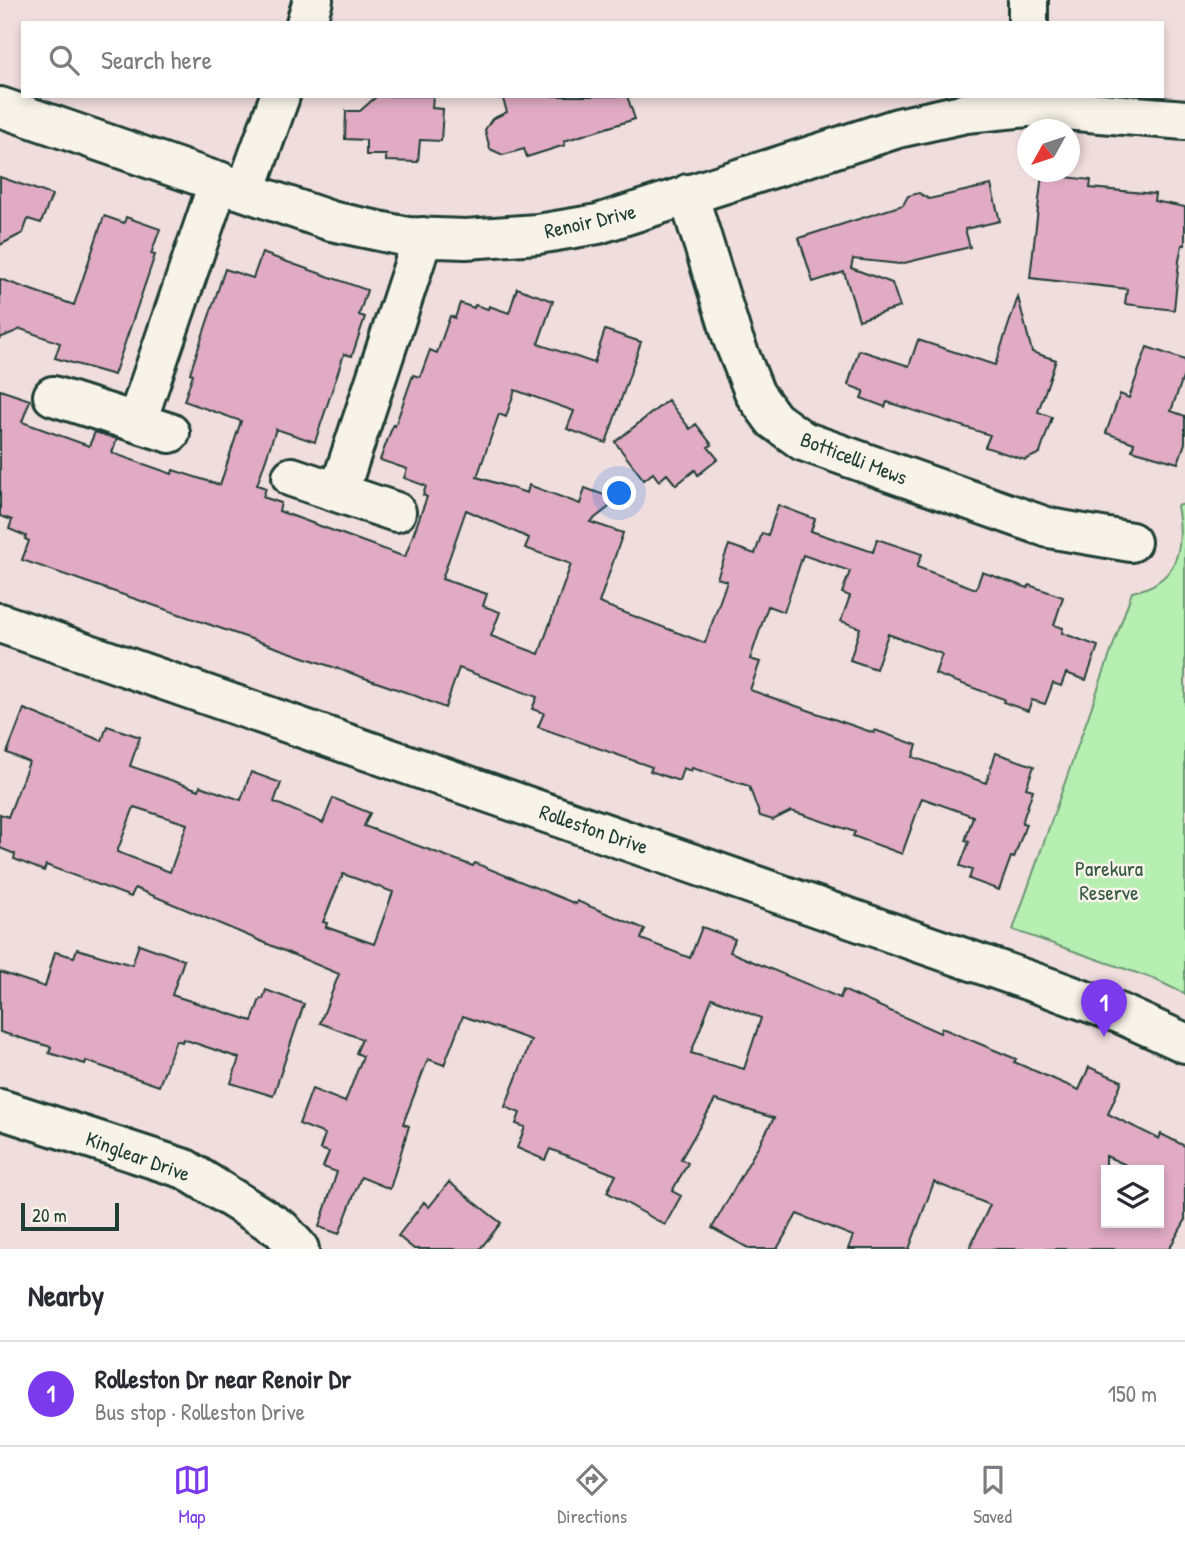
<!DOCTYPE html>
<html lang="en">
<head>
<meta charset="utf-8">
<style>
  :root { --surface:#fff; --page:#f7f7f7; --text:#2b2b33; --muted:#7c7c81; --line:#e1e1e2; --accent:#7c3aed }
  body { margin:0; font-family:"Patrick Hand",sans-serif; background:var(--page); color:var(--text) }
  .controls { position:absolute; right:21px; bottom:21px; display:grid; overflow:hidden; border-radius:0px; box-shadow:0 4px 10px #0003 }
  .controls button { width:63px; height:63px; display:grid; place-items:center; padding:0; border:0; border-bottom:2px solid var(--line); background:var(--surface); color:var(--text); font:35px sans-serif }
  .compass { position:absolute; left:1017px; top:119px; width:63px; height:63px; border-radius:50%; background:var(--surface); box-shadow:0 4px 10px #0003; rotate:230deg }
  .scale { position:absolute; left:21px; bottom:18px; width:98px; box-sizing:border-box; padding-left:7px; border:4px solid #1f3d34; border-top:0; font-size:19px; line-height:24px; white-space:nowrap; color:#1f3d34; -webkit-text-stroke:5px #f7f3e8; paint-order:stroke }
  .you { position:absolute; left:620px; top:494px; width:24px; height:24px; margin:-18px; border:5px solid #fff; border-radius:50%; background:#1a73e8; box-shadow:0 0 0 10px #1a73e833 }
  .badge { display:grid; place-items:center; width:46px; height:46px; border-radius:50%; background:var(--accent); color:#fff; font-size:23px; font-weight:700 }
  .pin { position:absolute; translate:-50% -58px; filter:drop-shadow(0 2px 4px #0008) }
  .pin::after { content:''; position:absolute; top:37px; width:24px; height:21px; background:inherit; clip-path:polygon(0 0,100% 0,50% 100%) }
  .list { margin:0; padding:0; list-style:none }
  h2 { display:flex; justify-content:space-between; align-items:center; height:91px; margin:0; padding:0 28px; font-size:30px }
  h2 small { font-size:23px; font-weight:400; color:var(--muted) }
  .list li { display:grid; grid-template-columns:46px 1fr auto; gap:21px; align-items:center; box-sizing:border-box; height:105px; padding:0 28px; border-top:2px solid var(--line) }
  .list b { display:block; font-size:26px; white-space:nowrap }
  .list p { margin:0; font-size:23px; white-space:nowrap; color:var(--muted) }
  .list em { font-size:23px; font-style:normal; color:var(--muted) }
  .icon { flex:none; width:38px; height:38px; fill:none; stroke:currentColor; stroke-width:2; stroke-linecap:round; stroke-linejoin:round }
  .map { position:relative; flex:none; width:1185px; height:1249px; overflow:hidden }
  .search { position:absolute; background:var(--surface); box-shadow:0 4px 10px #0003; left:21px; right:21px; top:21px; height:77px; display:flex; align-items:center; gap:18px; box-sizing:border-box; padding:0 24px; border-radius:0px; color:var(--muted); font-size:26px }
  .sheet { height:196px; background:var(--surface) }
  nav { display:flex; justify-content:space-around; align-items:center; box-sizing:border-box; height:98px; border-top:2px solid var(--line); background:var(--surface); font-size:19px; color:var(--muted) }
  nav a { display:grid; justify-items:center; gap:4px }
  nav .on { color:var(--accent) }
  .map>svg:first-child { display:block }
</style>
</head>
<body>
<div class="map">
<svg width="1185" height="1249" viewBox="0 0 1185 1249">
  <rect width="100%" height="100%" fill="#f0dddd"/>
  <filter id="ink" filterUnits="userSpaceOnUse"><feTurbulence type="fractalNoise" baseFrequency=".0143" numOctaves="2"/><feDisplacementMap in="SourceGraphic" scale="14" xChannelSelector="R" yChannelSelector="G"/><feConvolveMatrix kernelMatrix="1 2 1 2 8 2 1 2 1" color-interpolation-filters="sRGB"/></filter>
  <g filter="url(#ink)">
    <path fill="#b7efb2" stroke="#6b9673" stroke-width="2" d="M1185,504V994L1154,979L1013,930L1132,592C1178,583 1185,548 1177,506Z"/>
    <path fill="#e0abc3" stroke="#1f3d34" stroke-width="2" fill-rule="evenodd" d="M377,96H433L432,108L443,109L441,141L420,140L418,162L386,161V155H366V140L345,139L346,111H360Z
      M502,96H627L635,119L564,141L565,145L527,157L524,149L503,155L490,149L485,130L492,119L507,112Z
      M1042,174L1091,180L1090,188L1155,194L1154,201L1185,207V245H1182L1179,261L1174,310L1125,304L1127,289L1030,278Z
      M0,177L52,195L41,223L28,219L23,233L0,245Z
      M991,185L1000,221L965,229L970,247L900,264L853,259L851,268L892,283L900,307L859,320L844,272L813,282L799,238L903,205L908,196L919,193L929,199Z
      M104,216L124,223L126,217L160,229L151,254L155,255L114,375L55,358L60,343L21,329L0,338V279L74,305Z
      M262,253L367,290L359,315L365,317L352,356L344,354L315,442L276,429L257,485L266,488L263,497L281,503L279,511L405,557L427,497L423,495L426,486L404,478L407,469L380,460L393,425L395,426L413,375L420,377L430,350L437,353L450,316L455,318L460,303L474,308L475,305L488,309L489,306L509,313L517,288L553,301L538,344L594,363L605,330L641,342L606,443L567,429L574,411L515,390L506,417L499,414L477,477L527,493L529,485L580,504L585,488L618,500L590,522L623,533L599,603L705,643L727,581L717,578L729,545L755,554L762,533L768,535L778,505L815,519L811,531L873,552L877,539L922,554L917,567L976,589L982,572L1028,588L1029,585L1063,597L1054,625L1063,628L1062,633L1098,646L1086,680L1066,673L1061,686L1053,683L1045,704L1032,700L1028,711L1003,702L1004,699L935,674L942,654L888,634L876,669L850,660L860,628L841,621L850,596L842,593L850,571L803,555L784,612L768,606L750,659L760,662L750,690L874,733L875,730L917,745L913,757L986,783L996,753L1034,766L1026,788L1033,790L1022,823L1026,824L1014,858L1011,857L999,890L969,879L972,870L960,866L969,842L965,841L973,816L922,798L902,854L853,836L855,832L801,814L791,811L773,820L760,816L749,786L692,768L691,771L683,768L679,781L650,771L652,767L538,727L544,713L532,709L537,697L459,668L445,708L411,694L22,560L29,541L25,539L26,536L9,529L12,520L0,516V390L30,400L22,422L89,446L95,432L117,439L112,453L172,474L173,470L220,485L241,421L184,401L193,374L190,373L225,269L253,278ZM466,510L529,538L525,548L571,564L539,654L491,636L500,612L483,606L487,594L442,579Z
      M1018,297L1032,352L1056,360L1038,412L1052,417L1040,453L1025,460L985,447L990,435L887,402L885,407L861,398L864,391L848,385L859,350L909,366L918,340L995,365Z
      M1147,347L1185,360V372L1171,411L1185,416V443L1178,463L1132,450L1134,443L1106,433L1120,394L1129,398Z
      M668,400L690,429L696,424L712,445L708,447L718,459L698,475L695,470L676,485L667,474L659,481L653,473L644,480L615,442Z
      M24,709L102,741L107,726L140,737L130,766L199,790L200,786L241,800L251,772L281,783L274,802L323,823L333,798L370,813L364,826L473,866L475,863L576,904L577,901L645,929L641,939L690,958L702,927L735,939L730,952L840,998L843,990L940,1033L942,1028L1016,1059L1014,1062L1079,1090L1089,1067L1122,1081L1108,1114L1159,1139L1161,1134L1185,1146V1221L1169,1249H969L990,1205L934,1182L909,1249H848L853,1236L797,1214L777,1249H750L712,1228L774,1118L715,1100L681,1159L688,1163L672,1191L681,1196L665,1225L607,1192L616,1175L550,1149L545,1160L517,1148L525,1127L516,1124L520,1113L505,1107L531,1040L463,1016L444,1065L428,1059L403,1124L409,1126L390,1189L361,1177L339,1234L319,1227L337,1172L323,1167L329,1152L320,1149L325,1134L299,1124L312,1089L345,1102L363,1056L356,1053L362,1039L320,1023L339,974L135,888L131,897L46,865L44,871L14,859L15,854L0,848V814L8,817L29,762L7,753ZM134,807L187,824L170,872L117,852ZM343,874L393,892L374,944L326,927L327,923L323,922ZM712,998L761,1018L744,1069L691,1053ZM1106,1156L1137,1170H1159V1223H1106Z
      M139,944L184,960L172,995L252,1021L260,999H263L266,990L304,1004L273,1096L231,1083L239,1058L183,1039L182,1042L176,1040L159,1086L86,1061L85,1064L49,1053L51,1047L0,1032V972L45,987L55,952L74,957L77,949L132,965Z
      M449,1182L501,1223L480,1249H414L398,1236L424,1202L429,1207Z"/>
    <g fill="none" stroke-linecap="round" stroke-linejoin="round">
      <g stroke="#1f3d34" stroke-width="44">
        <path id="minor" d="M306,23L313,0
          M1028,23V0
          M0,107L331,221L408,237L466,239L538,234L598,224L898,128L966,113L1028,107L1185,120
          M246,190L280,96
          M688,194L733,339L755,394L774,420L803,441L1049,528L1131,542
          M53,396L170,433
          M137,421L219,181
          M292,477L396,512
          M339,491L423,237
          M0,1109L185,1169L281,1229L299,1249"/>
      </g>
      <g stroke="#1f3d34" stroke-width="44">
        <path id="major" d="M0,623L1053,989L1121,1014L1185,1043"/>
      </g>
      <use href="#minor" stroke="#f7f3e8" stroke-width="38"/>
      <use href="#major" stroke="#f7f3e8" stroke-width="38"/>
    </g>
  </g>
  <g text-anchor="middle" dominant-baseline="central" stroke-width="5" stroke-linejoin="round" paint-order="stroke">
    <g font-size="21" fill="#1f3d34" stroke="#f7f3e8">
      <text transform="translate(590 221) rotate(-13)">Renoir Drive</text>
      <text transform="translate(854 458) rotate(21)">Botticelli Mews</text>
      <text transform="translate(594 829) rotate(19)">Rolleston Drive</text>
      <text transform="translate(138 1156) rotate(20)">Kinglear Drive</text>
    </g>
    <g font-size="21" fill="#365847" stroke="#f7f3e8">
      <text x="1109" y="868">Parekura<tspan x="1109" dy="24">Reserve</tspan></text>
    </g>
  </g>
</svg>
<div class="controls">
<button><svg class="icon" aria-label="layers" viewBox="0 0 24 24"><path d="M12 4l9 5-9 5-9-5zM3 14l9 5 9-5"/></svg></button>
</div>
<svg class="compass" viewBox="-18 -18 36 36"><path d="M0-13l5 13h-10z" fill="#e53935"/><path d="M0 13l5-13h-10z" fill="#7c7c81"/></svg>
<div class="scale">20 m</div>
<div class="you"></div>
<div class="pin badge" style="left:1104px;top:1037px">1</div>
<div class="search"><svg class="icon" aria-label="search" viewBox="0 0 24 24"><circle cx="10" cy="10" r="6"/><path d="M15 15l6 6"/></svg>Search here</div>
</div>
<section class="sheet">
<h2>Nearby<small></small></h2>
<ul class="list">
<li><span class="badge">1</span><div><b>Rolleston Dr near Renoir Dr</b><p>Bus stop · Rolleston Drive</p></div><em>150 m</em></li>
</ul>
</section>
<nav>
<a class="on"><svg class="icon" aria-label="map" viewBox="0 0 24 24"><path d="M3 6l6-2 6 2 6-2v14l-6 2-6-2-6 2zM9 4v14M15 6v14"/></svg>Map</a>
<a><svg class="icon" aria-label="directions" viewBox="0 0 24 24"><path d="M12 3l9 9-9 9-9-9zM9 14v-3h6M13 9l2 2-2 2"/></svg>Directions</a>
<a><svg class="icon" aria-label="saved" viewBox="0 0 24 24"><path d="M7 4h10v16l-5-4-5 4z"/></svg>Saved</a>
</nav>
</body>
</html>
